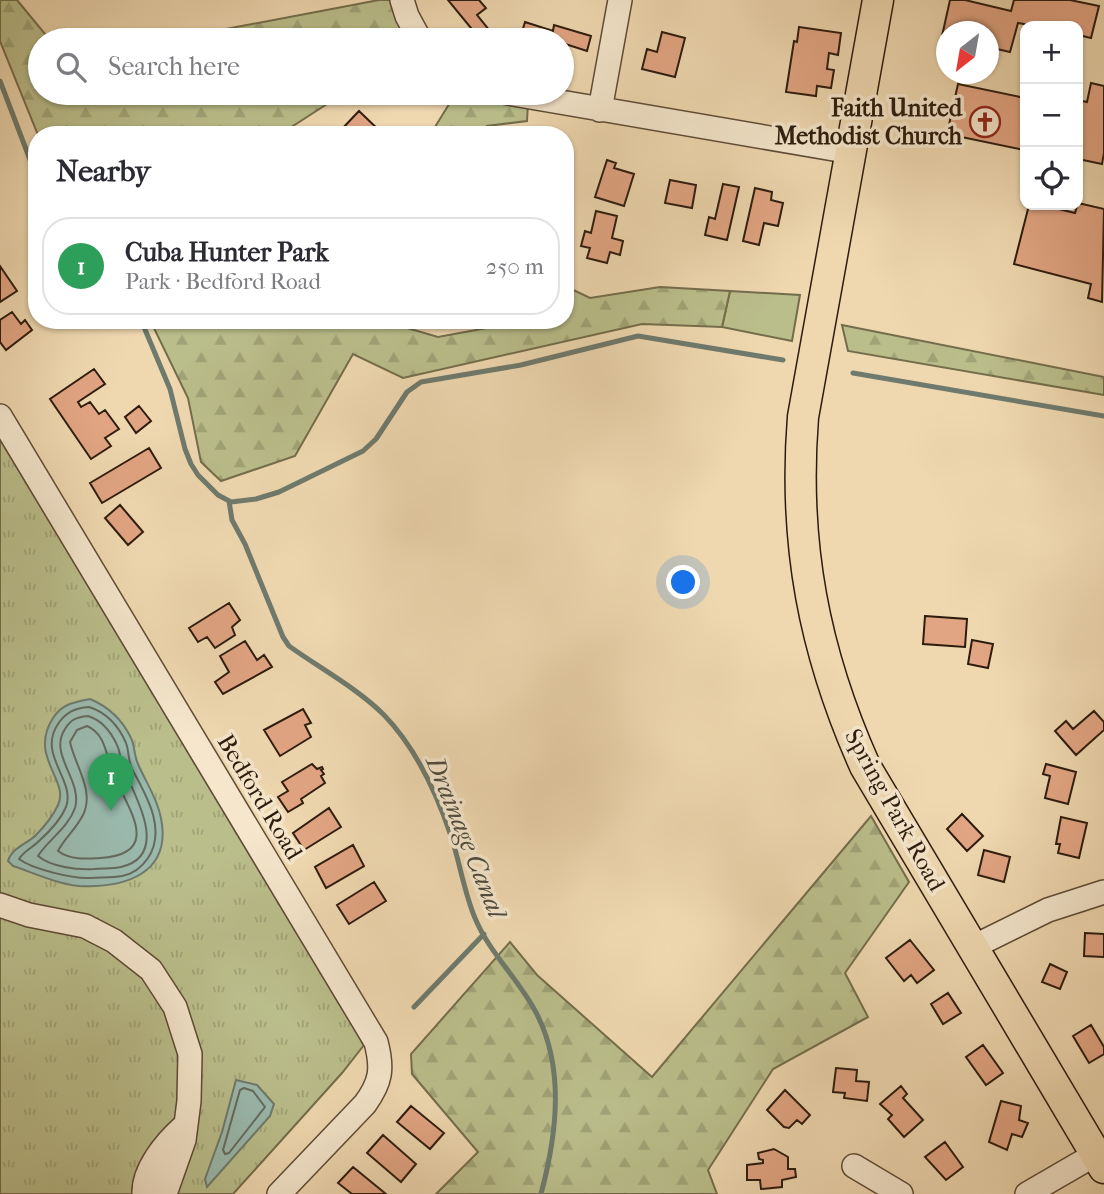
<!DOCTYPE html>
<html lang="en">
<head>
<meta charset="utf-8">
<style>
  :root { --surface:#fff; --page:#f7f7f7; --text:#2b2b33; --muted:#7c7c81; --line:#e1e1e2; --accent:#ea580c }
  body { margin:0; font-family:"IM FELL French Canon",serif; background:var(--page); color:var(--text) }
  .controls { position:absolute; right:21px; top:21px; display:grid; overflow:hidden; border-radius:14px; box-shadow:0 2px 5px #0004 }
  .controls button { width:63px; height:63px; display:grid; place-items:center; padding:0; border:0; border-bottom:2px solid var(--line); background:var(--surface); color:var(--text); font:35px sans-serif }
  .compass { position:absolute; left:936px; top:21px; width:63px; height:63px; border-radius:50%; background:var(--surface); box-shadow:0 2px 5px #0004; rotate:211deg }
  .you { position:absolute; left:684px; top:583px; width:24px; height:24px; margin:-18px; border:5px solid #fff; border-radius:50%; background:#1a73e8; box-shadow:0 0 0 10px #1a73e833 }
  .badge { display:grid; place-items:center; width:46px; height:46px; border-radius:50%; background:var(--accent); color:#fff; font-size:23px; font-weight:700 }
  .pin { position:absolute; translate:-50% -58px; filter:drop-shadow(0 2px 4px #0008) }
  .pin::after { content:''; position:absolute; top:37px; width:24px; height:21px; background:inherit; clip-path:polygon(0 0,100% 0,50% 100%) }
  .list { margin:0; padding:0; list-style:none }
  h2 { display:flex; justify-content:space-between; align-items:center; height:91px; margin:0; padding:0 28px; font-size:30px }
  h2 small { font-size:23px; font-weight:400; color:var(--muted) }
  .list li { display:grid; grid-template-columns:46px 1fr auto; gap:21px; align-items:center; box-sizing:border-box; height:98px; margin:0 14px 14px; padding:0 14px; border:2px solid var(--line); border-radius:28px }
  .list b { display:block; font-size:26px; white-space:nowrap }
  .list p { margin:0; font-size:23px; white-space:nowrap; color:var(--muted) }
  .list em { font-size:23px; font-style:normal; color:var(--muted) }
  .icon { flex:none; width:38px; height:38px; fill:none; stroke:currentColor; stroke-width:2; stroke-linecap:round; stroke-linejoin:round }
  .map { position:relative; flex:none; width:1104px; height:1194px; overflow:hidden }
  .search { position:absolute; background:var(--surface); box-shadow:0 2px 5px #0004; left:28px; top:28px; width:546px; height:77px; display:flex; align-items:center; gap:18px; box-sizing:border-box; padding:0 24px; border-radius:38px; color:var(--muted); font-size:26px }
  .panel { position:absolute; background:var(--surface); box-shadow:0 2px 5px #0004; left:28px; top:126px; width:546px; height:203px; border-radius:28px }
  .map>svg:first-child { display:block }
</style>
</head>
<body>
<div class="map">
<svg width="1104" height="1194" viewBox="0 0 1104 1194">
  <defs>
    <pattern id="forest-firs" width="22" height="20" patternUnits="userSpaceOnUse" patternTransform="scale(1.75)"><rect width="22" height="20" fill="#babe8b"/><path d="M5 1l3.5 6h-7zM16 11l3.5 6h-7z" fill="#a0a377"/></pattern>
    <pattern id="park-tufts" width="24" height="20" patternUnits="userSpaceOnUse" patternTransform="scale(1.75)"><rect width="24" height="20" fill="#babe8b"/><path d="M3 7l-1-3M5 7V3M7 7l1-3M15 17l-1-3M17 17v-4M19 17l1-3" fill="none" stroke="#a0a377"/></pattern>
  </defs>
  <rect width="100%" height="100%" fill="#efd8b0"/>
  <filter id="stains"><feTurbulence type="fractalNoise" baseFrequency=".00286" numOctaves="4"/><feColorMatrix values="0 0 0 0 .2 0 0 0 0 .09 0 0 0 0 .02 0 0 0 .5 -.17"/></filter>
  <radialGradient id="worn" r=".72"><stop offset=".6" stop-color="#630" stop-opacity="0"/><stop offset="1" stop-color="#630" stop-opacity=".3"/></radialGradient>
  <path fill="#babe8b" stroke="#746d4c" stroke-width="2" d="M730,291L800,295L792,341L722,327Z"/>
  <path fill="url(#forest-firs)" stroke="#746d4c" stroke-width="2" d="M0,0H17L50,40H40V93H344L279,135H38L0,41Z
    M379,0H395L409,40H168Z
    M456,93H472L500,104L528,102L527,121L487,126L482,135H430Z
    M565,286L590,298L660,287L730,291L722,327L642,324L403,378L353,354L295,456L221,481L201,462L188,398L150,320H288L312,326L316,320H380L438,337L531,320H565Z
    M842,325L1104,377V395L848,351Z
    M871,816L909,882L845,973L868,1017L773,1069L708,1170L717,1194H436L478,1152L412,1074L411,1054L510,942L537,975L652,1077Z"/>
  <path fill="url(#park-tufts)" stroke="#746d4c" stroke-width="2" d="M0,439L364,1045L342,1073L233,1194H0Z"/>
  <path fill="#9ab9ad" stroke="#6e7a6d" stroke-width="2" d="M90,699C109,707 122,719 131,738C135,746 134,756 138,764C146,783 157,797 161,818C172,874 125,888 79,886C57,884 34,873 13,866L8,861C12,848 26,844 35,836C44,827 53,816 58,805C70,780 28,757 53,718C62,704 74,702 90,699Z
    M236,1080L257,1085L274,1104L270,1116L207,1187L205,1179L222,1132Z"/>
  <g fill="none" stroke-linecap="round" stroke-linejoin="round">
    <path stroke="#646a5e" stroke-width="2" d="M89,707C106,712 119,726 126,743C129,751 128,760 132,769C146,795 167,829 148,858C142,867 133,874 122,876C112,878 100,877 90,878C73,879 32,869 19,859C24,851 32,848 39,841C49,832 61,819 66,807C76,780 37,755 58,724C66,712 75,708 89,707Z
      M88,716C101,720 111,732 117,745C121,753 120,763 124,771C136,796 170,856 121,867C112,869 103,868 94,869C77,870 51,867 38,856C48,840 68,828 75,808C83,780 48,755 65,729C71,719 77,717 88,716Z
      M87,726C106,734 106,756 113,773C125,805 166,854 100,858C86,859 70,860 58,851C64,839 76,829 83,815C95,791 75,766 70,742L77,730Z
      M244,1088L253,1091L265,1107L229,1153L225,1154L223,1150L240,1090Z"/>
    <path stroke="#6e7a6d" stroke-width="5" d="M0,81L37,178
      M141,320L170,389L185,449L191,464L198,475L218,495L231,502L256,499L279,492L363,451L376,439L407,392L421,382L521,365L638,336L783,360
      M853,373L1104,416
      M229,501L232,520L245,544L283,637L289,646C321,669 357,688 384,715C415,747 437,794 451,836C460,863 464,892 475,918C488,950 516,977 533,1007C566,1064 557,1134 541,1194
      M414,1007L484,934"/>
  </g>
  <path fill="#e2a583" stroke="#2d1c0e" stroke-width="2" d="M448,0H479L486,8L477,15L490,31L480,39Z
    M950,0H965L1011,11L1014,0H1070L1099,6L1091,38L1078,35V26H1035L1018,23L1010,52L988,47V32H946V37L942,36Z
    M525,22L553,31L554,25L591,36L587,51L562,43V40H514L516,33L521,35Z
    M799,27L841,33L838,55L829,53L827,69L834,70L831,88L817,86L816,96L786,92L794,41L797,42Z
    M662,32L685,38L675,77L642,69L647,49L657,52Z
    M1091,83L1104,86V153L1102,164L1078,159V100L1087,102Z
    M958,84L1025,98L1024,150L947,134Z
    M359,111L384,135H344L340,131Z
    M607,160L616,163L614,168L634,174L624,206L595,197Z
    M670,180L696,185L692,208L665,203Z
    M723,184L739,187L727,240L705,235L709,217L715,219Z
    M755,188L772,192L771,200L783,203L778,226L764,223L759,245L743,241Z
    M1078,203L1104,209L1102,302L1088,298L1091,284L1014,264L1029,205H1043L1075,213Z
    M596,211L617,216L612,238L623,241L620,255L610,252L607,263L587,258L590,248L581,246L585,231L591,233Z
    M0,266L17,291L0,302Z
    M12,312L21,324L25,320L32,330L6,350L0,342V320Z
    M94,369L105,384L78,402L81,407L90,402L99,414L105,410L119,429L105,438L111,446L91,459L50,399Z
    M139,406L151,421L136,433L125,417Z
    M149,448L161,468L102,503L90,483Z
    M120,505L143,532L128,545L105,518Z
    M229,603L240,620L232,627L235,635L215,648L207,637L198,642L189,628Z
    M925,616L967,619L965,647L923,644Z
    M972,640L993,644L988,668L968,664Z
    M245,641L257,660L264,655L272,667L223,694L215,682L229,672L220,656Z
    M303,709L311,723L305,725L311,737L280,756L264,730Z
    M1094,711L1104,722V730L1076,755L1055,731L1066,721L1073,729Z
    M312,764L317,769L322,767L323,769L321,770L324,774L321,776L325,783L301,799L303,803L288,812L278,797L288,791L282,782Z
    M1046,764L1076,772L1068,804L1045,798L1050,776L1043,774Z
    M329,808L341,827L304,850L293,833Z
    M962,814L983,836L967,851L947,829Z
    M1061,817L1087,823L1079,858L1058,853L1060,844H1056Z
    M353,845L364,866L326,888L315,867Z
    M984,850L1010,857L1004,882L978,875Z
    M374,882L386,901L349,924L337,905Z
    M1085,933L1104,934V957L1084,956Z
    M910,940L934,970L917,983L911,975L904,981L886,958Z
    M1050,964L1067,972L1060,989L1042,982Z
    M948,993L961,1013L943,1024L931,1004Z
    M1091,1025L1104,1047V1054L1089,1063L1073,1036Z
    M983,1045L1003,1073L986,1085L966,1057Z
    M836,1068L857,1070L856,1081L869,1082L867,1101L844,1098L845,1093L833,1092Z
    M901,1086L907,1094L903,1098L923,1120L904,1137L888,1119L892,1115L880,1104Z
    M785,1090L810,1115L802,1124L797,1120L789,1128L784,1127L767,1110Z
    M1001,1101L1021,1106L1019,1120L1028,1123L1022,1137L1012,1134L1007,1150L989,1142Z
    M411,1106L444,1133L430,1149L397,1122Z
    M383,1135L416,1164L401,1182L367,1153Z
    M945,1142L963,1167L946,1180L925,1157Z
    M774,1149L788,1157V1169H795L796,1177L782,1180V1187L761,1189L760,1180H747V1165L763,1163V1160L759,1159L758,1153Z
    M353,1167L386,1194H352L338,1183Z"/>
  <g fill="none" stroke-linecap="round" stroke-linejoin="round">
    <g stroke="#5e4b36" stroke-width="26">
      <path id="minor" d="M402,0L407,16L420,40
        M508,93L851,152
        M600,110L620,0
        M0,416L376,1042C383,1069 381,1082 365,1104L279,1194
        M0,905L29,915L85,926L114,941L151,970L175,1007L190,1054L189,1101L184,1140L165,1194
        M973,947L1048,910L1104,892
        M854,1166L901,1194
        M144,1194C143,1170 165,1143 183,1127
        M1027,1194L1096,1154"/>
    </g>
    <g stroke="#2d1c0e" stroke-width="33">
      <path id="major" d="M878,0L803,417C793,543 814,652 865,766L1104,1168"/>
    </g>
    <use href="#minor" stroke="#f5e6cc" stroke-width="23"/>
    <use href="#major" stroke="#efd8b0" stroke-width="30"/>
  </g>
  <defs>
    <g id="church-ring" transform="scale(1.575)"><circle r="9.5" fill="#f5e6cc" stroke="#8f2418" stroke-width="1.5"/><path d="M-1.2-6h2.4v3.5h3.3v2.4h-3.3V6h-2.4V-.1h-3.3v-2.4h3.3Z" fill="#8f2418"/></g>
  </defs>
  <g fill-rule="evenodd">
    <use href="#church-ring" x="985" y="122"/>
  </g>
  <g text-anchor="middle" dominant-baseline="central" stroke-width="7" stroke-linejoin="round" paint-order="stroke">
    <g font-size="24" font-weight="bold" fill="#2d1c0e" stroke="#f5e6cc" text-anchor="end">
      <text x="962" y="108">Faith United<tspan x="962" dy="28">Methodist Church</tspan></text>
    </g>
    <g font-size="24" fill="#2d1c0e" stroke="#f5e6cc">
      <text transform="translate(260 797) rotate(59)">Bedford Road</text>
      <text transform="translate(895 810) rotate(61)">Spring Park Road</text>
    </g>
    <g font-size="26" font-style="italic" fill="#4e4b3e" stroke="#f5e6cc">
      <text transform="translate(466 837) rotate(68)">Drainage Canal</text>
    </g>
  </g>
  <rect width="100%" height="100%" filter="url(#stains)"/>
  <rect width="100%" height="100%" fill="url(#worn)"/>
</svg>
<div class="controls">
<button>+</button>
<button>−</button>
<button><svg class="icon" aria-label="locate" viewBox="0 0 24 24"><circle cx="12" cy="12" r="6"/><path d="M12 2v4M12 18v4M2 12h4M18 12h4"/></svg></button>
</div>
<svg class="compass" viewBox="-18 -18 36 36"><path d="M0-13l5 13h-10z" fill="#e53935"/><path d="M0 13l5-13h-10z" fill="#7c7c81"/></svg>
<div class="you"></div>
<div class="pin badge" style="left:111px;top:811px;background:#2e9e5b">1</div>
<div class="search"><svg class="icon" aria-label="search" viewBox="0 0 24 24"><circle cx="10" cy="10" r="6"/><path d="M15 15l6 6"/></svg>Search here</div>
<section class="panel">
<h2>Nearby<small></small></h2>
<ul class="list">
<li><span class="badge" style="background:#2e9e5b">1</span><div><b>Cuba Hunter Park</b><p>Park · Bedford Road</p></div><em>250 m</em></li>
</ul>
</section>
</div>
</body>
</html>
